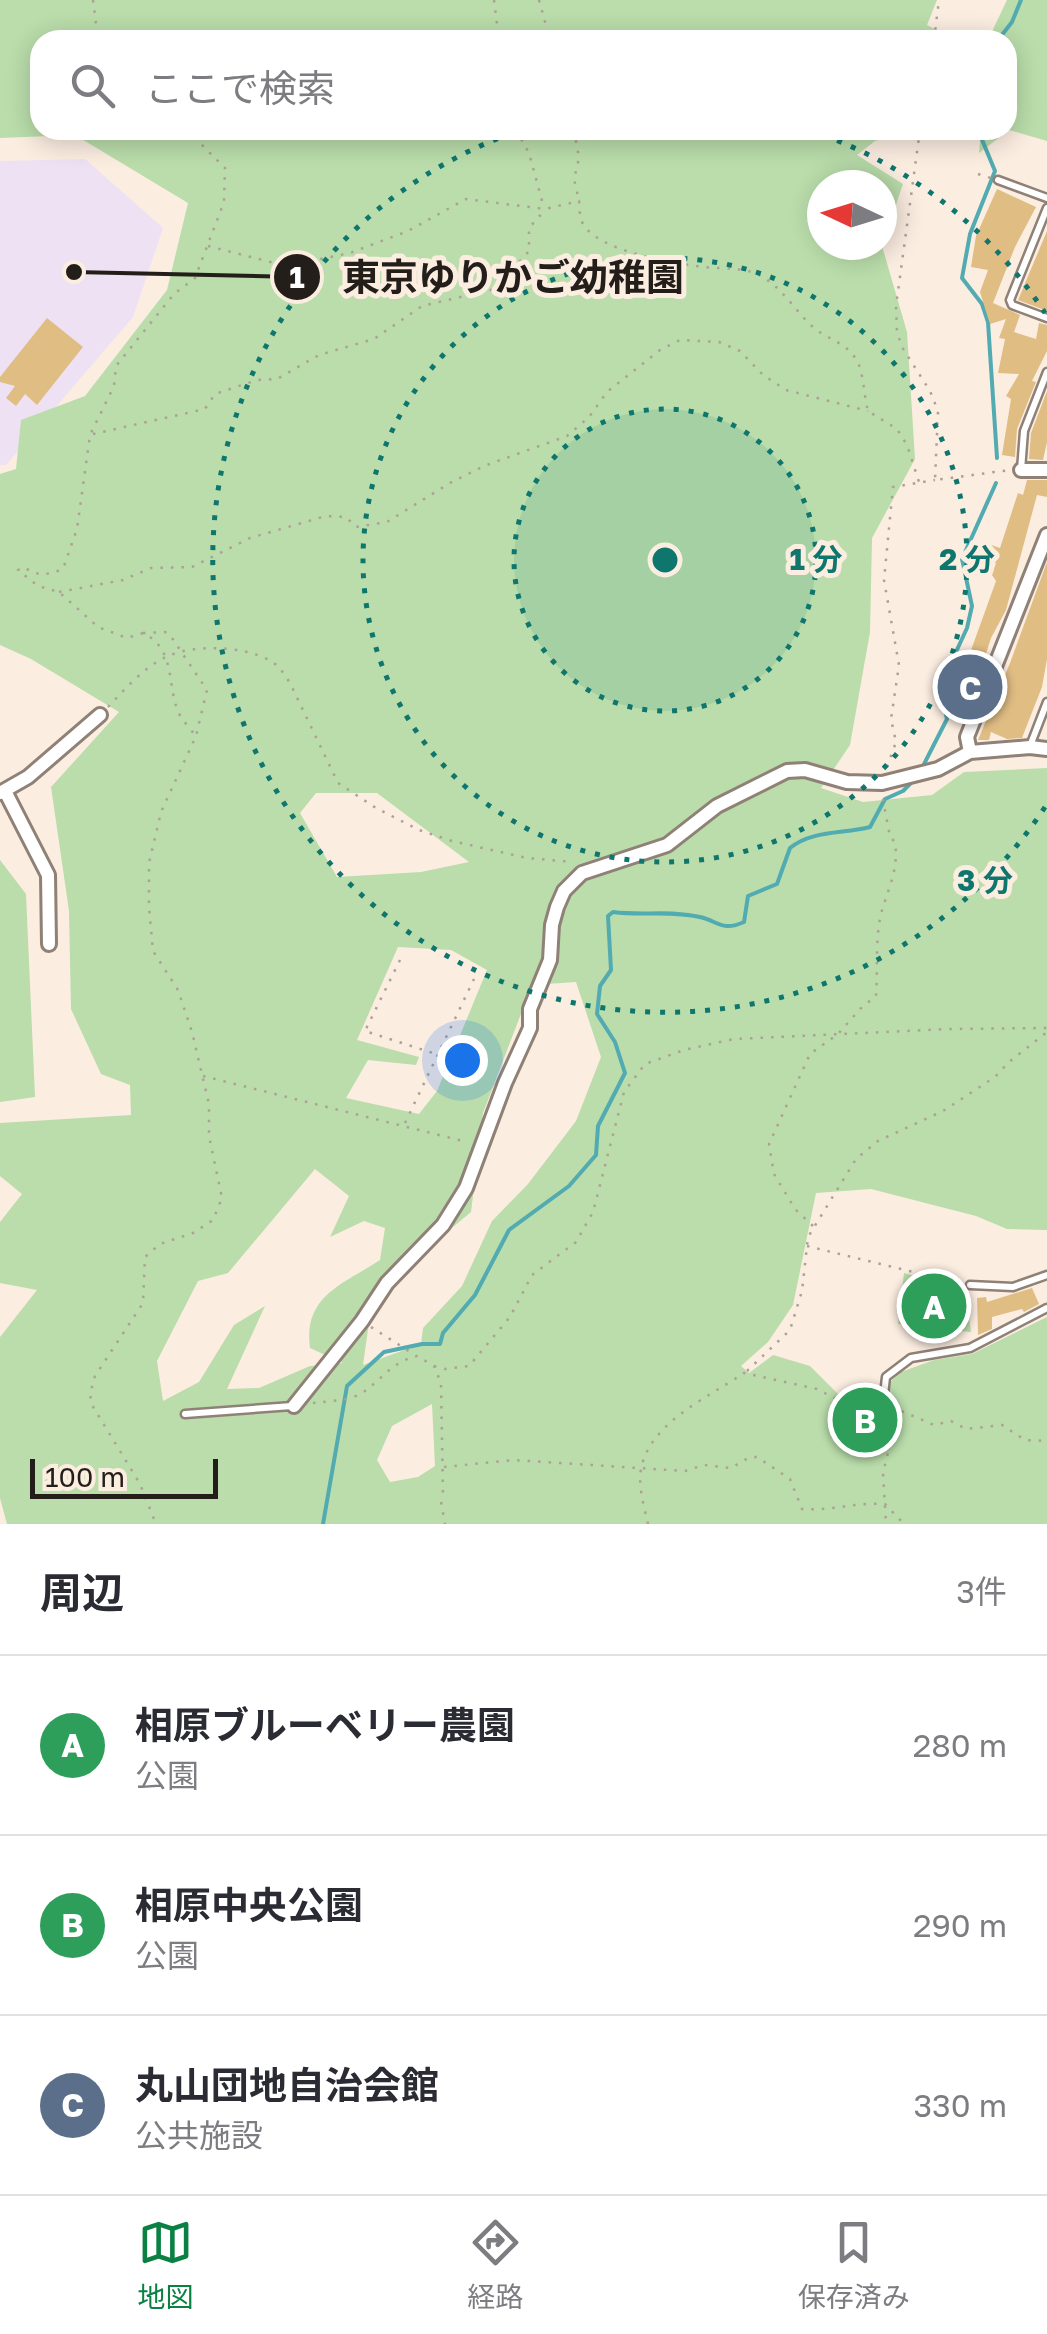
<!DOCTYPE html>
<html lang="ja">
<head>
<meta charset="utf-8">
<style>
  :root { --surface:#fff; --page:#f2f2f3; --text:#2b2b33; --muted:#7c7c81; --line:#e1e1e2; --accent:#0b8043 }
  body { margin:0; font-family:"Golos Text","Noto Sans JP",sans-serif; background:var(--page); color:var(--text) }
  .compass { position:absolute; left:807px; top:170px; width:90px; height:90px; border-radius:50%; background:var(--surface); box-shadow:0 5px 25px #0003; rotate:274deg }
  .scale { position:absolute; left:30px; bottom:25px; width:188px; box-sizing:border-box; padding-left:10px; border:5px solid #231e19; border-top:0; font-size:28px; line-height:35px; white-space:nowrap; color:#231e19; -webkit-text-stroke:8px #fcede1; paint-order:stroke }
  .you { position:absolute; left:462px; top:1060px; width:35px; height:35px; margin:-25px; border:8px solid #fff; border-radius:50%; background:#1a73e8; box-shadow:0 0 0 15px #1a73e833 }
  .badge { display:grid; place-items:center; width:65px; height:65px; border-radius:50%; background:var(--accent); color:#fff; font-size:32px; font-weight:700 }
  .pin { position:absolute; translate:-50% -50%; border:5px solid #fff; box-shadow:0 2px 10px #0006 }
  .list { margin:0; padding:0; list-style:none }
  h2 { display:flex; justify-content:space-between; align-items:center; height:130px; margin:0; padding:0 40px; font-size:42px }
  h2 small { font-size:32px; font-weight:400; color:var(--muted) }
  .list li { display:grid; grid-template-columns:65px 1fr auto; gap:30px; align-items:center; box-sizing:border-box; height:180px; padding:0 40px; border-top:2px solid var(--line) }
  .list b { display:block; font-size:38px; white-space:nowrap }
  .list p { margin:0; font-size:32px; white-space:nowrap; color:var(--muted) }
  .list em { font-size:32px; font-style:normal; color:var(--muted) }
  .icon { flex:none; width:55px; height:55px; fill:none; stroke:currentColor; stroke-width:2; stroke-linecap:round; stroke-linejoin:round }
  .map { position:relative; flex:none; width:1047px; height:1524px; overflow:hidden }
  .search { position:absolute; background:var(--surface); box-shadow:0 5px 25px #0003; left:30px; right:30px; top:30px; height:110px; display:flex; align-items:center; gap:25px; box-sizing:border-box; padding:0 35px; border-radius:30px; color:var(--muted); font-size:38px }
  .sheet { height:670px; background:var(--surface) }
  nav { display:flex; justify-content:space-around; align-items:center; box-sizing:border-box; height:140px; border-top:2px solid var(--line); background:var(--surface); font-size:28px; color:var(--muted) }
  nav a { display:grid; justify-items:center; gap:5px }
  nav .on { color:var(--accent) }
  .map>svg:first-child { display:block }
</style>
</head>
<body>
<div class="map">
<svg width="1047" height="1524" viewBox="0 0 1047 1524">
  <rect width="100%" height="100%" fill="#fcede1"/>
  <path fill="#eee1f4" d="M85,159L163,228L133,317L6,465H0V161Z"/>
  <path fill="#baddab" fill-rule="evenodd" d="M0,0H937L927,25L956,40H40V130H902L901,133L875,141L857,155L903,184L882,246L907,332L915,459L872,538L870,632L850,745L821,788L863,802L932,795L964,772L1047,768V1230L1007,1229L976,1216L871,1189L816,1193L793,1305L768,1342L741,1366L749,1373L773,1355L810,1366L855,1411L869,1413L886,1406L889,1383L901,1372L934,1360L972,1354L1047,1317V1524H7L0,1498V1337L37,1290L0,1283V1222L22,1194L0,1176V1123L131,1115L130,1085L101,1074L71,1009L69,911L51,787L119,712L31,659L0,645V474L16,469L21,420L85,396L167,290L188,203L75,135L0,138ZM822,185H882V245H822ZM316,793H377L469,862L421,872L337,877L300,813ZM398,947L451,950L487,970L437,1091L419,1114L346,1098L368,1060L416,1065L419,1057L357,1040ZM576,982L601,1057L576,1121L528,1184L492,1221L462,1286L423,1328L421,1344L363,1365L373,1294L471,1212L483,1113L532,985ZM315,1169L349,1196L330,1237L364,1221L385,1228L380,1260C342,1285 303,1296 310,1348L343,1363L310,1366L259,1388L227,1389L265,1306L234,1325L199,1382L163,1401L157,1361L198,1281L228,1273ZM432,1404L435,1466L418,1477L390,1482L377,1460L392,1426Z
    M1007,0H1047V141L1009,130L979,153L981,130H1007V40H988Z
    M0,860L26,894L35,1097L0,1102Z
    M904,1273L965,1288L971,1332L898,1324Z"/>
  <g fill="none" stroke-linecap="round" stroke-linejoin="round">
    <path stroke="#52abb1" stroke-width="4" d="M998,40L1012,22L1021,0
      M978,130L995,171L970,234L962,278L982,304L988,322L997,458
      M922,768L947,719L944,706L952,697L950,665L967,628L972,606L962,559L996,483
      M323,1524L347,1386L384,1352L422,1344H440L443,1333L475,1295L509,1230L569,1186L596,1155L598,1126L625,1073L615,1042L597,1014L600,986L611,970L608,916L613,912C642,916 671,910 700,917C718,921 722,932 744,922L748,896L777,884L790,848C812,830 844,834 870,827L885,799L903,791L914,780"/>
  </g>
  <path fill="#e0bd83" d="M997,189L1036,207L1015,247L993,303L1020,315L1014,332L1036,339L1039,323L1047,325V351L1032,381L1036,382L1017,429L1015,457L1002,455L1011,399L1006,396L1019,374L998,373L1005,339L999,338L1006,319L990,324L980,292L988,270L971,267L976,236Z
    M1047,231V311L1018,300Z
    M47,318L83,347L37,405L25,394L16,406L6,398L15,386L0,382V377Z
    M1047,391V442L1043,460L1029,459L1031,433Z
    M1027,480H1047V497L1037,495L1006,610L991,638L972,698L959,693L968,669L961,666L966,652L970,653L996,581L992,575L996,563L978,557L983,542L1000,548L1018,493L1023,495Z
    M1047,562V659L1042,687L1027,725L1022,738L1007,739L991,732L989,740H978L1010,663Z
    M1032,1288L1039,1304L1024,1312L1022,1309L992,1317V1329L978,1335L977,1298L986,1297L987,1302Z"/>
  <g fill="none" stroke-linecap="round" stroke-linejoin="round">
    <g stroke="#8f8176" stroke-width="11">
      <path id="lane" d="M998,180L1047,198
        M1047,208L1010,300L1012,305L1047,318
        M1021,470L1024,431L1047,372
        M1030,746L1047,702
        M970,1285L1013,1287L1047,1275
        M883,1404L886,1377L911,1358L970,1348L1047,1308
        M185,1414L292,1406"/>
    </g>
    <g stroke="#8f8176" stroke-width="18">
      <path id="street" d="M1021,470H1047
        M970,752L967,737L1047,535
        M5,791L48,875L49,944
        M0,793L28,777L100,715
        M294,1406L362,1321L387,1283L443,1225L466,1188L505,1083L530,1028V1009L550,960L552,925L557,907L564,891L582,873L667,845L717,806L787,771L805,770L847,782L882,783L938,769L970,752L1030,747L1047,749"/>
    </g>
    <path stroke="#aca197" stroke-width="2.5" stroke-dasharray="2.5 8" stroke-linecap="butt" d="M93,0L98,40
      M494,0L499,40
      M539,0L550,40
      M934,40L939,0
      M187,130L225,168L224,202L195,278L174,294L116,366L114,386L90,435L77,529L63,569C47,575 38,577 24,567L18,570L38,586L59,592L98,627L127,638L143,633C175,649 167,680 177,709C180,718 189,727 195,735
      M516,130L529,153L544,208
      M574,130L579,158L574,179L579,201
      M920,130L896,306L897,332L902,347L930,391L938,411L935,480L1010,470
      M978,174L991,178
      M208,246L286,266L350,253L408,231L466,199L545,209L579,201C580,209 579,217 583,224C600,252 673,263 704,267C722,269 740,267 757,274C781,285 794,310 813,327C829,341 849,342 859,365C864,379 864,396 868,411L897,429L907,445L919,482
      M93,434L205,409L215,394L257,380L277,379L319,355L374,339L422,306L495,289L529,251V228L544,211
      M59,592L123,580L151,568L192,567L250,538L326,516L346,517L356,527L387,522L450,483L484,466L567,436L589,417L607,392L660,350L680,340L719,342L740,351L763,375L786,390L868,411
      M143,633L165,632L170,635L207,690L196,736L161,812L149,863V907L153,951L178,990L192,1032L209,1104V1136L222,1198L213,1220L193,1233L160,1244L145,1257L143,1303L95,1376L90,1394L92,1405L140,1484L156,1524
      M108,707C126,688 145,666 168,656C195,644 243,646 269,660C279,665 284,674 290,683L338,783L376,808L419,830L452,841L527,858L573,862
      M887,767L896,742L891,719L899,665L884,580L893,487L935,480
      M400,960L365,1031L436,1054
      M203,1076L467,1142
      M405,1123L474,979
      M813,1226L795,1209L774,1174L769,1144L810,1054L838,1034L861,1008L876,996C878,970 875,939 881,914C888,888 899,870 895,842L890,837L882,794
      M807,1246L958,1283
      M371,1327L415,1355
      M434,1366L445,1369L469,1366L510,1317L532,1275L576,1242L593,1212L624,1092L645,1064L684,1050L734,1039L949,1029L1047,1028
      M747,1371L790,1330L802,1291L808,1237L856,1159L878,1141L943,1111L995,1077L1009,1062L1047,1032
      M313,1403C329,1401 348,1401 362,1393C382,1380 391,1362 417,1356L434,1366L441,1383L443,1495
      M892,1407L934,1425L951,1421L966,1429L1002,1425L1025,1440L1047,1441
      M884,1412L889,1449L883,1473L886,1524
      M444,1467L513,1460L685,1471L704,1465L731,1468L750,1457H757L790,1479L802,1509C831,1511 857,1502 885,1504L904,1524
      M441,1502L445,1524
      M648,1524C644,1506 638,1487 641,1469C650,1422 709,1397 744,1373L817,1389L855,1409L875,1407"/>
    <use href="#lane" stroke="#fff" stroke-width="6"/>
    <use href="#street" stroke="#fff" stroke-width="12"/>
  </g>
  <circle cx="665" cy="560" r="151" fill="#0f766e" fill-opacity=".12"/>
  <g fill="none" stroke="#0f766e" stroke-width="5" stroke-dasharray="5 10">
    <circle cx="665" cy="560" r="151"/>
    <circle cx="665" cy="560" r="302"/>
    <path d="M1045 807A453 453 0 1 1 521 130M809 130A453 453 0 0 1 1045 313"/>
  </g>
  <circle cx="665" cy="560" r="15" fill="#0f766e" stroke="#fcede1" stroke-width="5"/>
  <g font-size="30" text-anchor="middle" font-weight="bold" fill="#0f766e" stroke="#fcede1" stroke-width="10" stroke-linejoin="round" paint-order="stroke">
    <text x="816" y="570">1 分</text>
    <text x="967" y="570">2 分</text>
    <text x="985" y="891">3 分</text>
  </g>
  <path fill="none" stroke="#231e19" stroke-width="4" d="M74 272L297 277"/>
  <g fill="#231e19" stroke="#fcede1" stroke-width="4">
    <circle cx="74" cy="272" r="10"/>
    <circle cx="297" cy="277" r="25"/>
  </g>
  <g font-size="30" text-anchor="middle" font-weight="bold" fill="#fff">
    <text x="297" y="288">1</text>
  </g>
  <g font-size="38" text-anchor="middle" font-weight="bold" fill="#231e19" stroke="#fcede1" stroke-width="10" stroke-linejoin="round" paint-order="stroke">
    <text x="513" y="291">東京ゆりかご幼稚園</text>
  </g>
</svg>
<svg class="compass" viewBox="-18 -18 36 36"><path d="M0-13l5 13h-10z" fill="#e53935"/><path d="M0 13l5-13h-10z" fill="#7c7c81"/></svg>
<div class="scale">100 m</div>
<div class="you"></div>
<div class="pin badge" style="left:934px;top:1306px;background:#2e9e5b">A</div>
<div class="pin badge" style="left:865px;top:1420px;background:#2e9e5b">B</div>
<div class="pin badge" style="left:970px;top:687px;background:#5c6f8a">C</div>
<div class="search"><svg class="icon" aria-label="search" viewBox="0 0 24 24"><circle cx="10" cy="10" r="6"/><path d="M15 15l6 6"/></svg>ここで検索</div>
</div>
<section class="sheet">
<h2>周辺<small>3件</small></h2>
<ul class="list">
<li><span class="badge" style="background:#2e9e5b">A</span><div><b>相原ブルーベリー農園</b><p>公園</p></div><em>280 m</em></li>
<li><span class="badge" style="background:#2e9e5b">B</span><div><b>相原中央公園</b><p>公園</p></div><em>290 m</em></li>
<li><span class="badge" style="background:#5c6f8a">C</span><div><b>丸山団地自治会館</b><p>公共施設</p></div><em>330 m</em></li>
</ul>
</section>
<nav>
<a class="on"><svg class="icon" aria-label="map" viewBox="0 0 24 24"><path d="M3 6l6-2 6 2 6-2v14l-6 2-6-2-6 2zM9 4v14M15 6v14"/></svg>地図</a>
<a><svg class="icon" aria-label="directions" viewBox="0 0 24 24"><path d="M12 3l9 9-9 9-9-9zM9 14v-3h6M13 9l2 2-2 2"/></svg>経路</a>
<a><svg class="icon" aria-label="saved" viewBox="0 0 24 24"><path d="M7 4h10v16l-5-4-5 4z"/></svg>保存済み</a>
</nav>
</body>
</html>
